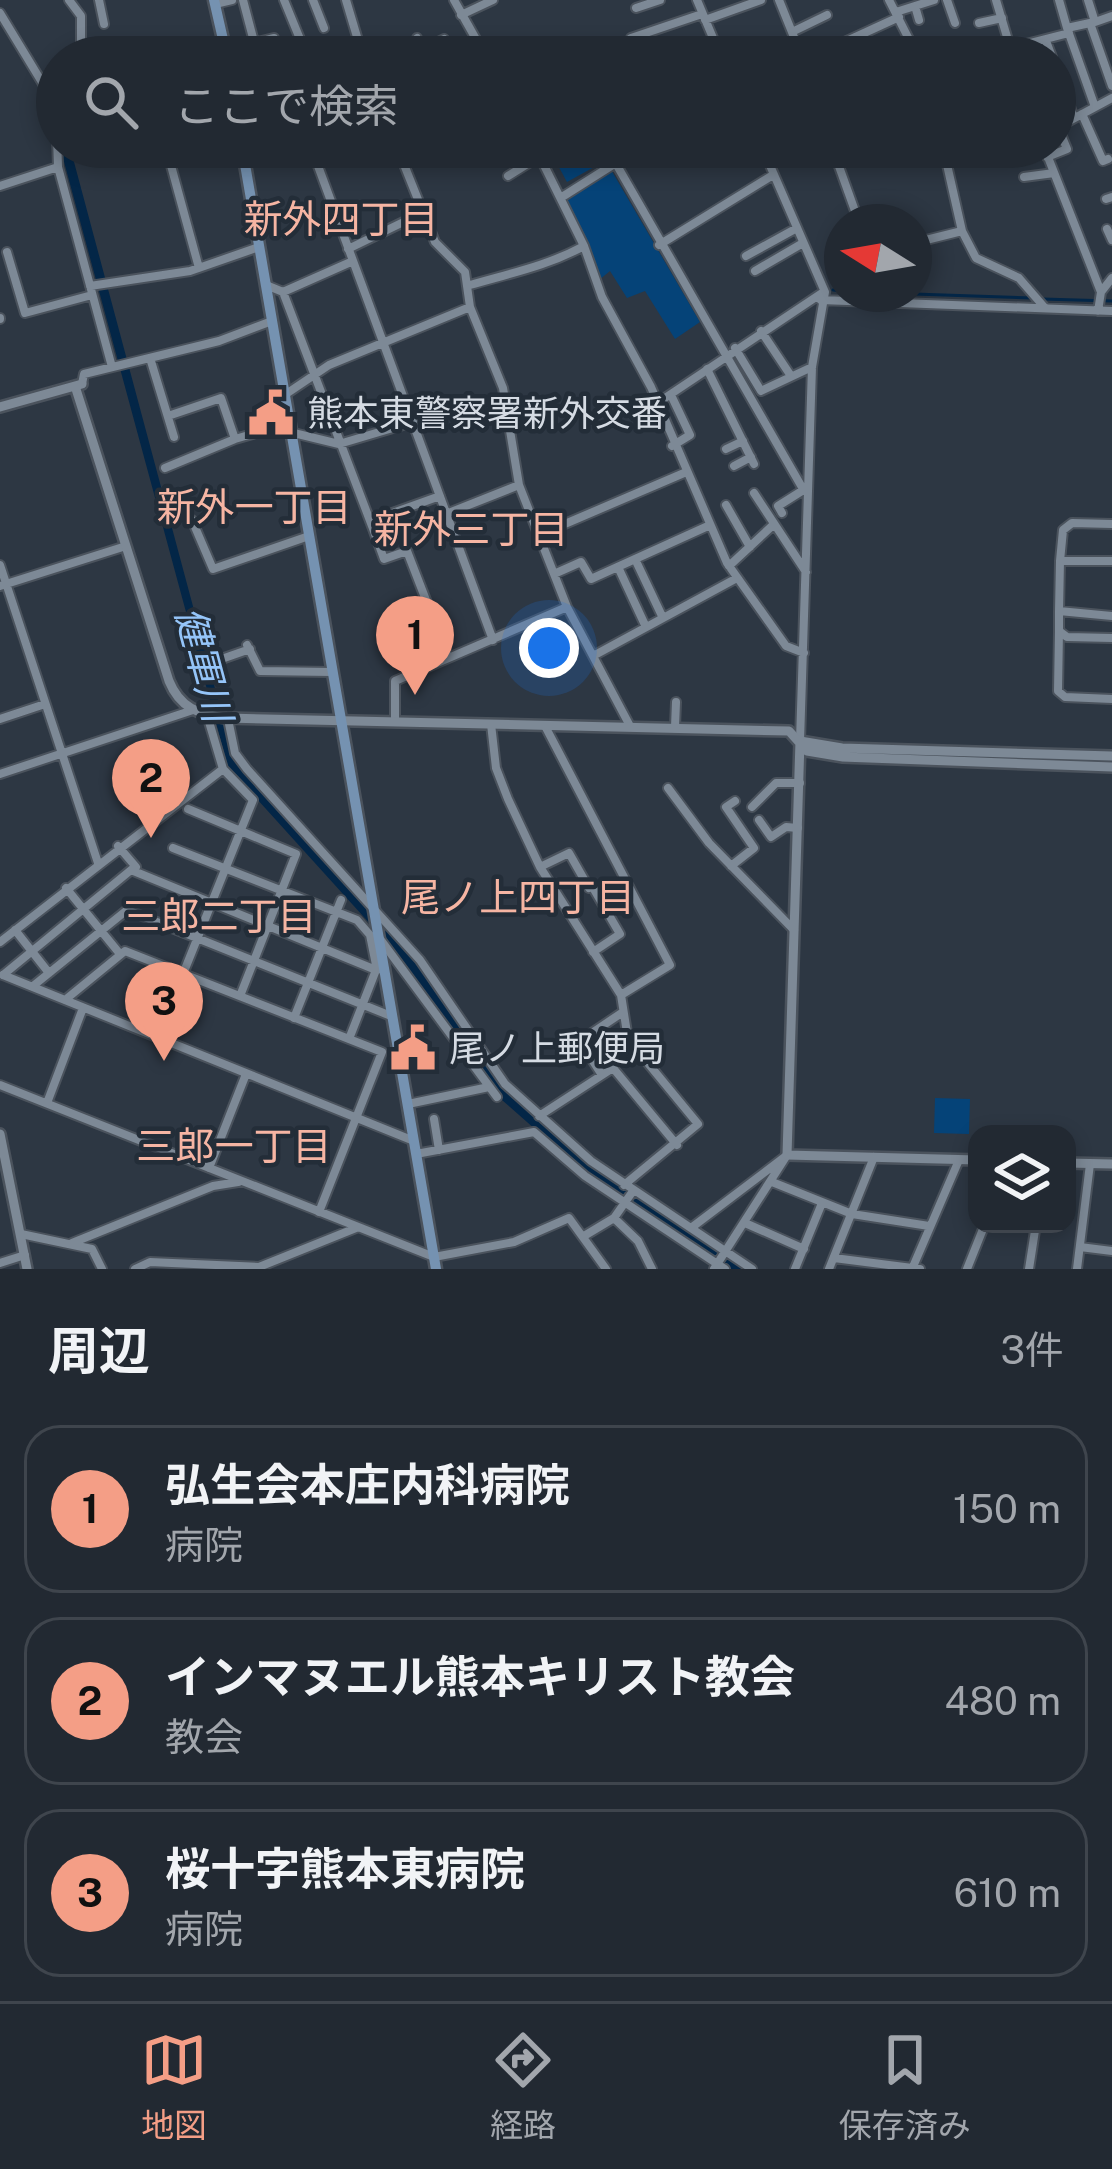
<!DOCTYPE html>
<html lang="ja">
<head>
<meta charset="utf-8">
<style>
  :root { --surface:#222932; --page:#2e353e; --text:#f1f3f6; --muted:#a2a6ac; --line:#3f454d; --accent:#f49e86 }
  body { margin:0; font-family:"Public Sans","Noto Sans JP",sans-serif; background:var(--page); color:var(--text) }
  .controls { position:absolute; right:36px; bottom:36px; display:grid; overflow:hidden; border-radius:24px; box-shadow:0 6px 18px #0003 }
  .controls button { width:108px; height:108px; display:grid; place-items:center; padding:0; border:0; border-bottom:3px solid var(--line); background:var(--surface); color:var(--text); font:60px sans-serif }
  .compass { position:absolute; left:824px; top:204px; width:108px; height:108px; border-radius:50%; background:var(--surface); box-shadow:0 6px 18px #0003; rotate:281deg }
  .you { position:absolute; left:549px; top:648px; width:42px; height:42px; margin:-30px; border:9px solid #fff; border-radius:50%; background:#1a73e8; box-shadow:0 0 0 18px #1a73e833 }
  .badge { display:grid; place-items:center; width:78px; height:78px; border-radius:50%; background:var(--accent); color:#111; font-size:39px; font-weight:700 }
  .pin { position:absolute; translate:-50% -99px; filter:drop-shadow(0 3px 6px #0008) }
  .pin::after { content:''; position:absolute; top:63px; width:42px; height:36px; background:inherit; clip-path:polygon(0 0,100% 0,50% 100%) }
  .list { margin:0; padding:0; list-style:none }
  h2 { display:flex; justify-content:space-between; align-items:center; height:156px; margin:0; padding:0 48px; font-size:51px }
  h2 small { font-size:39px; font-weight:400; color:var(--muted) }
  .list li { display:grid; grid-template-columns:78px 1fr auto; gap:36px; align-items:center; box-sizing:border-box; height:168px; margin:0 24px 24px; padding:0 24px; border:3px solid var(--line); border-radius:36px }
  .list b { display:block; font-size:45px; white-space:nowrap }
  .list p { margin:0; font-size:39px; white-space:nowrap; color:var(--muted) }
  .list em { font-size:39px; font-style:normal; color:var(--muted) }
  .icon { flex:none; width:66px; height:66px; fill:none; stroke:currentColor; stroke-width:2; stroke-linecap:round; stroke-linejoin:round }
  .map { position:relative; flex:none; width:1112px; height:1269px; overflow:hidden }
  .search { position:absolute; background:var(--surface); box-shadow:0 6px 18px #0003; left:36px; right:36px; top:36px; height:132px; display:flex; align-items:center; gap:30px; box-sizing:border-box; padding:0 42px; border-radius:66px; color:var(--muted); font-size:45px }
  .sheet { height:732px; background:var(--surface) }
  nav { display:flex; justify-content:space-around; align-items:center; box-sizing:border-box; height:168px; border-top:3px solid var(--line); background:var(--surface); font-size:33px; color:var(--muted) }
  nav a { display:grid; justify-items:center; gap:6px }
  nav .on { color:var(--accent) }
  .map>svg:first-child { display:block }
</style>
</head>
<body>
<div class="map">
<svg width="1112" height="1269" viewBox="0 0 1112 1269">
  <rect width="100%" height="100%" fill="#2d3743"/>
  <path fill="#054378" d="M548,147H598L605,161L567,182Z
    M610,168L700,322L675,339L645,291L627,298L610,271L599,280L567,201Z
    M935,1098L970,1099L969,1134L934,1133Z"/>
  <path fill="#032647" d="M60,147H70L232,752L403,942L497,1076L547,1126L613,1181L748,1269H730L587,1175L502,1100L401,958L228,767Z"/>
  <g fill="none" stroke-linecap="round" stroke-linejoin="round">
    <path stroke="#032647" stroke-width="3" d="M833,290L842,291
      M914,294L1032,298
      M1042,299L1112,301"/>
    <g stroke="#4b535d" stroke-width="12">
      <path id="minor" d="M69,0L81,16V57
        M99,0L104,24
        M243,0L258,57
        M284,0L300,39
        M313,0L324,28
        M346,0L363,57
        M454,0L486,57
        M697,0L721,57
        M779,0L802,57
        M889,0L918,57
        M947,0L955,23
        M996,0L1013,57
        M1059,0L1067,28L1090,23
        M1088,0L1095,22L1090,23L1112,86
        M215,4L232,0
        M915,6L919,20
        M636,8L660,0
        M896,12L934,0
        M0,13L57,107
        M461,15L493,0
        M705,20L761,0
        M1095,22L1112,16
        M979,23L1002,18
        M1067,28L1095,107
        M792,32L827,15
        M417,38L426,57
        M1046,41L1052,57
        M254,43L274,38
        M913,45L928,43
        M1011,48L1069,33
        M433,57L428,47L444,39
        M639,57L631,38L702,14
        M700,57L717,47
        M812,57L899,17
        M1000,57L1012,53
        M1055,65L1074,118
        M1082,114L1103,161L1108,159
        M57,137L58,167L112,367
        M177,147L167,151L199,268
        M183,147L189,160
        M311,147L493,640
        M397,147L435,242L465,272L470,307L503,388L519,485L567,607L630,726
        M496,147L503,161L526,147
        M535,147L584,246L602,297L651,387L727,563L786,646L804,653
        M762,147L825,292L812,367L800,741
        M832,147L859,222
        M943,147L962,231L976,258L1019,278L1045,308
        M1008,147V148
        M1044,147L1101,292
        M764,152L777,147
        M1047,157L1067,149L1058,127L1112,98
        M615,162L803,489
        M836,162L878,147
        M508,176L540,156
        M1024,177L1054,173
        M0,186L58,167
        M562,197L641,147
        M1106,199L1112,197
        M1107,229L1112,240
        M914,243L962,231
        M659,245L773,175
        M348,249L422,213
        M7,252L25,313L92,295
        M746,256L797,228
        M755,271L803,243
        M266,285L283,292L372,526L388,520L387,515L440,496
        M470,285C511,273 547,266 584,246
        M90,286L190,271L259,247
        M283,292L353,261
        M821,300L1112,311
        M1098,311L1101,292L1112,278
        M0,318V319
        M761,331L789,373
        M735,348L761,391L812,367
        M150,358L174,437
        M707,369L754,464
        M82,384L84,374L219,341L272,321
        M286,394L329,365L470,307
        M671,395L690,435L672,446
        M656,404L822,293
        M168,416L221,398L235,439L273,428L339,444L413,422
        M726,449L743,441
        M734,466L751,457
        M165,468L235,439
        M754,493L806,572
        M726,505L750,547
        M782,513L778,506L805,489
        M446,514L519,485
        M192,520L213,569L309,536
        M1112,524L1072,523L1063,530L1060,561H1112
        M372,526L384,559L407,551L448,657
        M539,535L684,473
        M635,559L662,616
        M1060,561L1059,611L1112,616
        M0,565L98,863
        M729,566L772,526
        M618,567L645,625
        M554,574L581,562L591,579L708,526
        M0,586L126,546
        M1059,611V631L1067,637L1112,638
        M1059,631L1058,691L1065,697L1112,699
        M247,645L260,671L332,672
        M593,656L737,578
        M213,662L250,649
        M0,719L45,704
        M228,719L235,753L247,769L420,960L505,1084L591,1161L752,1269
        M395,722V681L567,607
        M491,724L496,768L508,799L540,867L621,995L628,1039L698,1124L624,1185
        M545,726L670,965L621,995
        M675,727L676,702
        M0,774L193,710
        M668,788L709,843L794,930
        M752,807L776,783H800
        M188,809L296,854L240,996
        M759,820L771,837L786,827L798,828
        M118,846L136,867L131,870
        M173,848L357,920L370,935L377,970
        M731,866L754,848L726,807L735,801
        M540,867L569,853L589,888
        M592,886L620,934L593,952
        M66,888L120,954
        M15,930L49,973
        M380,939L497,1097
        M0,942L223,769
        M183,974L253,800L223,769L207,715
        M3,975L131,870L376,970L349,1039
        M3,975L414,1141
        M33,986L127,910L391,1016
        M65,1000L125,951L382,1052L319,1212
        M294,1018L341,900
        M602,1075L580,1041L623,1012
        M0,1085L434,1257L514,1242L569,1218L606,1269
        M47,1103L83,1008
        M408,1104L489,1087
        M539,1116L613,1068L677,1145
        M434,1119L439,1150
        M416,1154L534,1132L585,1176L725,1269
        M209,1168L246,1074
        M772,1182L852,1214L929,1226
        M614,1218L638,1241L652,1269
        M745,1223L804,1249
        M691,1228L786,1156
        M21,1234L92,1249L102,1269
        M584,1236L614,1218L633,1191
        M72,1243L213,1186L238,1182
        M1080,1247L1112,1251
        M834,1258L920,1269
        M0,1263L25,1255
        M135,1269L150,1262L259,1267L356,1228
        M714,1269L787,1155
        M795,1269L822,1203
        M829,1269L874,1157
        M912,1269L959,1160
        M967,1269L985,1224
        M1029,1269L1036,1224
        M1077,1269L1090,1164"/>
    </g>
    <g stroke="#4b535d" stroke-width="14">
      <path id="tertiary" d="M75,386L169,681C180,708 198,714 226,718L789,731L807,751L843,757
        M0,407L82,384
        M800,741L787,1155L977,1160
        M800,741L842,748L1112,756
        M842,757L1112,767
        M0,1134L27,1269
        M1067,1163L1112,1164"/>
    </g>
    <g stroke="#4b535d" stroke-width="15">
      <path id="secondary" d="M214,0L227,57
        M242,147L436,1269"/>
    </g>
    <use href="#minor" stroke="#7d8996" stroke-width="8"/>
    <use href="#tertiary" stroke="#7d8996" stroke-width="9"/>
    <use href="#secondary" stroke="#7592b1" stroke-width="10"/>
  </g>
  <defs>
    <g id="civic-bare" transform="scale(3.6)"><path d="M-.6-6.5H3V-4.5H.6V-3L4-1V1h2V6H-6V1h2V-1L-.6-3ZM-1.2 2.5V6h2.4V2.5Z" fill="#f49e86" stroke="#232d38" stroke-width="2.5" paint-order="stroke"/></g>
  </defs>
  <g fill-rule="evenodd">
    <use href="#civic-bare" x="271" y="413"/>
    <use href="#civic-bare" x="413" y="1048"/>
  </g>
  <g text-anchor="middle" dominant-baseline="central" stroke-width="9" stroke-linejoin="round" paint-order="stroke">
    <g font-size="36" fill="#d5dbe3" stroke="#232d38" text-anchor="start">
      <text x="307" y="413">熊本東警察署新外交番</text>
      <text x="449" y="1048">尾ノ上郵便局</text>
    </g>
    <g font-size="39" fill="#f6b5a3" stroke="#232d38">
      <text x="341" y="219">新外四丁目</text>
      <text x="254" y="507">新外一丁目</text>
      <text x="471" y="529">新外三丁目</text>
      <text x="518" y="897">尾ノ上四丁目</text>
      <text x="219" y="916">三郎二丁目</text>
      <text x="234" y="1146">三郎一丁目</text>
    </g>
    <g font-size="39" font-style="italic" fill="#95c5f9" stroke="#232d38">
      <text transform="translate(204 664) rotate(75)">健軍川</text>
    </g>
  </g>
</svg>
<div class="controls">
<button><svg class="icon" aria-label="layers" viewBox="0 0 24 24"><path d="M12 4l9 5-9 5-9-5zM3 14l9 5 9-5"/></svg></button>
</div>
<svg class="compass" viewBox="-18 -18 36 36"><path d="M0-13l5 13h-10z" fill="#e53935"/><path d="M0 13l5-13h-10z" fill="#a2a6ac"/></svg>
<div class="you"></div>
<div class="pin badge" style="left:415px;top:695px">1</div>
<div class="pin badge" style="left:151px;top:838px">2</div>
<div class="pin badge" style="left:164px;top:1061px">3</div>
<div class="search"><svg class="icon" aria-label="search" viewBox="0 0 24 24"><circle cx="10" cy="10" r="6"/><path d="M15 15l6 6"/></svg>ここで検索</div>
</div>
<section class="sheet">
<h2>周辺<small>3件</small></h2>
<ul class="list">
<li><span class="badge">1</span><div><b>弘生会本庄内科病院</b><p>病院</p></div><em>150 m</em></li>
<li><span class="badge">2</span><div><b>インマヌエル熊本キリスト教会</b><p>教会</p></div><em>480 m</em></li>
<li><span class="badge">3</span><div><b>桜十字熊本東病院</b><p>病院</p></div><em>610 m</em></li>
</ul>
</section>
<nav>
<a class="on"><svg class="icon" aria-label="map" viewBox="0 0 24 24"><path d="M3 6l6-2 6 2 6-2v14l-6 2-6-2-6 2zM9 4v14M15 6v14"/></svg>地図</a>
<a><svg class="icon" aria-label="directions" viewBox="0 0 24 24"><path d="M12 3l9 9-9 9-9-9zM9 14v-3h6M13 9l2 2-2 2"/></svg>経路</a>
<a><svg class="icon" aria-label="saved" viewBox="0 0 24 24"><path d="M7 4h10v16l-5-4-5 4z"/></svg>保存済み</a>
</nav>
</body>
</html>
